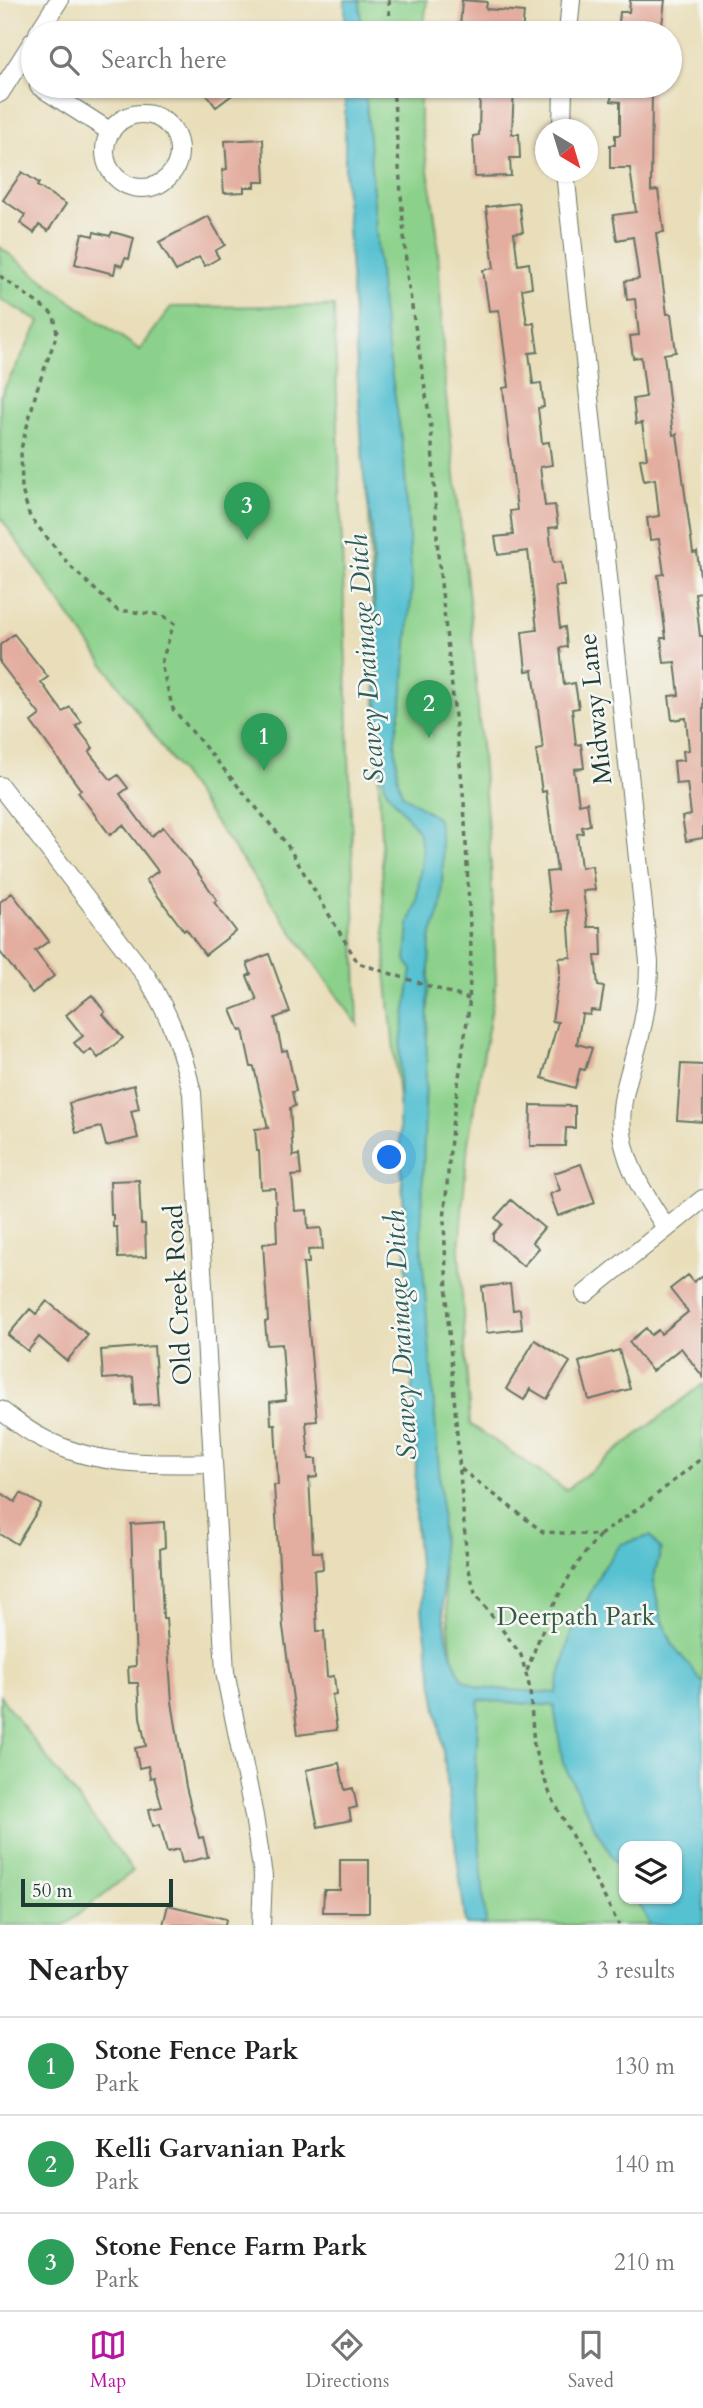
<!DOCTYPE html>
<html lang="en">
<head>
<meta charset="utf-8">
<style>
  :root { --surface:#fff; --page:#f6f6f6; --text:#222; --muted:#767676; --line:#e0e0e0; --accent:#b5179e }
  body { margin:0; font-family:Cardo,serif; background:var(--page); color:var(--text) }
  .controls { position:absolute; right:21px; bottom:21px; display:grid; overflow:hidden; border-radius:14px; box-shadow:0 2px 5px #0004 }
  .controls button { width:63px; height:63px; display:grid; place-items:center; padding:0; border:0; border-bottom:2px solid var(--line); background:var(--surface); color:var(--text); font:35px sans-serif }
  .compass { position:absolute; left:535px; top:119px; width:63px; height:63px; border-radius:50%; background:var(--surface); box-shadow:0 2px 5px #0004; rotate:142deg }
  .scale { position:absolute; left:21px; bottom:18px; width:152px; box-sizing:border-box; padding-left:7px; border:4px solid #1f3d34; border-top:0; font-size:19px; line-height:24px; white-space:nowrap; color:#1f3d34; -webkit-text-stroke:5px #f6f6f2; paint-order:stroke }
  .you { position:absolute; left:390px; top:1158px; width:24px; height:24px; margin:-18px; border:5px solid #fff; border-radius:50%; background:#1a73e8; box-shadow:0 0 0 10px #1a73e833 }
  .badge { display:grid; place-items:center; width:46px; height:46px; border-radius:50%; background:var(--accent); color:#fff; font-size:23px; font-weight:700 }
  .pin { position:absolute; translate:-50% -58px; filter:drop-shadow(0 2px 4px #0008) }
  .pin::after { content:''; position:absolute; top:37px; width:24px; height:21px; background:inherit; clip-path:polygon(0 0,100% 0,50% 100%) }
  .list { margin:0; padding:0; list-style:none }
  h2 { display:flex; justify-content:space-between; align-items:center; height:91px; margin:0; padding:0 28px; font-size:30px }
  h2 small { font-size:23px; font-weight:400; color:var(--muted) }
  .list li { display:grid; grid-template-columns:46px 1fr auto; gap:21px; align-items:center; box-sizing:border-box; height:98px; padding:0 28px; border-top:2px solid var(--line) }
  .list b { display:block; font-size:26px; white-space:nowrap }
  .list p { margin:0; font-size:23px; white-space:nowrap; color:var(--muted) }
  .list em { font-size:23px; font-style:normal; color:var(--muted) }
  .icon { flex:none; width:38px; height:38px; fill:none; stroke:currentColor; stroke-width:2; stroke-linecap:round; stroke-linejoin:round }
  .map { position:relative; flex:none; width:703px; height:1925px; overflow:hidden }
  .search { position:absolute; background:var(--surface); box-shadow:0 2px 5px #0004; left:21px; right:21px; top:21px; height:77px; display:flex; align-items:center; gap:18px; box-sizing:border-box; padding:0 24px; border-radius:38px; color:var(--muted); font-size:26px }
  .sheet { height:385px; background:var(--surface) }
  nav { display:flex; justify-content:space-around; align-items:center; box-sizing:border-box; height:98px; border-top:2px solid var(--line); background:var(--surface); font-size:19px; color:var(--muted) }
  nav a { display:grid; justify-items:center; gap:4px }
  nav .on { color:var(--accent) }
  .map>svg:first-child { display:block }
</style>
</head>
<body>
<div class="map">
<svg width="703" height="1925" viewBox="0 0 703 1925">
  <rect width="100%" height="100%" fill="#f6f6f2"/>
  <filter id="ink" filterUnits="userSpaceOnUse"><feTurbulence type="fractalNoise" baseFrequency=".0143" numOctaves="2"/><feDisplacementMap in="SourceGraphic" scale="14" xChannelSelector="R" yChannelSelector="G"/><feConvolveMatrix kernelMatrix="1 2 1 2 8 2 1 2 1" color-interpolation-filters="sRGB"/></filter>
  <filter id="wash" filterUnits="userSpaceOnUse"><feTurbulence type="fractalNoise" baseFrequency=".00686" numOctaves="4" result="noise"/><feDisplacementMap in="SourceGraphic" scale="28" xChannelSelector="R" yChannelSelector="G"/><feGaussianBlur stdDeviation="1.57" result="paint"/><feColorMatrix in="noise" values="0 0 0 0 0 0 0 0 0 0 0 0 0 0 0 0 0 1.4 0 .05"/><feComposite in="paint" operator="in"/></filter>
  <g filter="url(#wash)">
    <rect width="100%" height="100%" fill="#e9deb9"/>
    <path fill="#8cd18b" stroke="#568760" stroke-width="2" fill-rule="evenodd" d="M350,0H427L423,33H351Z
      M353,86H420V116L437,231L445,387L470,608L491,867L496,984L468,1143L459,1249L470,1424L566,1490L703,1384V1925H482L423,1392L404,1149L386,972ZM624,1846H677V1899H624Z
      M0,247L69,300L140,350L171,307L334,306L358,1025L0,517V396L40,322L0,299Z
      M0,1696L133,1871L65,1925H0Z"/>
    <path fill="#56c1d1" stroke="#3a7f82" stroke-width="2" d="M345,0H360L361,33H345Z
      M345,86H365L382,309L404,457L412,587L402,702L395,739L398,780L402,794L438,819L443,859L441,908L430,940L421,1242L441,1494L443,1612L450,1651L462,1679L479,1688L556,1693L570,1636L601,1571L621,1544L650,1536L661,1550L653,1581L661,1616L673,1645L703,1683V1925H650L637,1899H677V1846H624V1876L594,1826L563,1763L554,1706L479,1700L475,1788L486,1925H466L441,1737L423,1618L415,1516L416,1455L399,1120L400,1050L412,970L406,960L409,924L416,903L423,851L418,831L387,791L380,768L372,528L364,479L345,180Z"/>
    <g id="blocks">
      <path fill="#e3ad9f" d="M462,0L487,2L486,9L524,12L522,33H478V30L460,28Z
        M630,0H665L661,33H618L620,12H629Z
        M200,86H244L216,107Z
        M480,86H514L512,134H519L520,158H510L511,176L475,177L473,136L479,135Z
        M612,86H652L651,191L658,190L664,232L656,233L667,314H671L676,352L664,354L673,435L677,434L693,553L697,552L702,592L695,593L700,636H703V838L686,841L682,817L691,815L687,783L676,784L674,761L684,760L683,751L689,750L686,718L672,720L669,696L679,695L675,662L664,663L661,638H666L658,575L664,574L659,539L650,540L647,518L659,516L655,479L644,481L640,459L647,458L642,423L636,424L633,399L646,397L641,357L633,358L630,336L639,335L635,299L627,300L625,281L639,279L633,237L617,240L613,215L636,212L630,168H610V145H615V135H620V102L611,101Z
        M263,139L265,182H255V187H244V192L224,193L222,170L227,169L225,141Z
        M22,172L39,183L37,186L66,204L48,231L39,225L34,233L20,223L25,215L3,200Z
        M519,203L523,232L514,233L518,265L529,263L532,287L522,289L527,324L534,323L538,352L529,353L533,384L541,383L544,407L538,408L542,443L549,442L552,465L540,467L545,506L555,505L558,527L549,528L553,563L561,562L564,586H555L560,628L565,627L567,647L560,648L564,685L575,683L579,708L572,709L576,745L581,744L584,768L574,769L579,804L587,802L590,825L582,827L583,833L577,834L581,868L592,866L595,890L583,891L588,927H601L602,956H595L598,986L604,987L600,1011L591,1010L590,1015L582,1014L577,1044L592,1048L585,1070L580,1069L575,1088L542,1078L558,1022L552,1021L560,972L559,958L571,957L568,910L551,912L546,872L557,871L546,791L542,792L536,750L543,749L533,670L526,671L522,632L537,630L528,551L498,555L495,537L513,535L510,511L517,510L503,388L509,387L499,310L489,311L483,270L494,268L486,207Z
        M208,216L225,245L215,251L219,258L205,266L199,257L176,271L159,242Z
        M94,232L110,236L112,232L134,238L129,259L125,258L122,266L116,264L114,274L75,264L82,233L93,236Z
        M14,634L48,677L41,682L63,712L70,707L82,722L76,726L93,748L89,752L111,780L118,775L128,788L120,794L151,836L163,827L196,870L217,900L214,902L236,931L205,955L186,929L184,931L146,880L158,871L123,825L110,835L78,792L81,790L31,722L40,715L0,663V645Z
        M12,893L49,941L35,951L54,976L32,993L0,952V902Z
        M269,954L290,1012L275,1018L282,1051L287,1050L296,1091L292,1092L295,1106L290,1108L293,1156L299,1155L301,1175L292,1176L295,1211L307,1210L308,1229L321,1228L323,1249L308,1250L309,1263H303L317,1421L306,1422L309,1459H316L317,1477L309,1478L313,1552H322L323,1569L314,1570L317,1631H324L327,1677L334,1676L336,1694L332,1695L337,1730L298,1735L283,1627L274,1485H278L275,1424H271L270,1402L286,1400L282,1344L267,1345L265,1322L268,1321L263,1244L277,1242L275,1188L261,1189L259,1151H257L255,1129L268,1128L254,1067H251L243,1030L240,1031L231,1010L257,1000L247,976L251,974L247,963Z
        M92,995L105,1012L103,1014L123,1038L98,1058L91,1049L84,1055L74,1043L83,1036L66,1015Z
        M681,1064L703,1065V1122L677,1120Z
        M134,1085L139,1109L131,1111L138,1138L106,1146L101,1127L76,1133L69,1103Z
        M531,1105L575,1106V1128H566L565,1146H530Z
        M581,1164L595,1203L558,1216L550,1194L560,1190L554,1173Z
        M139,1180L141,1224H145L146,1257L118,1258L117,1227H113V1215H111L110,1181Z
        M511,1200L544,1228L532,1242L539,1248L523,1266L493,1240V1234L502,1224L495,1218Z
        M688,1275L694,1282L703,1275V1377L681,1348L652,1371L629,1342L646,1328L651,1335L658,1330L661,1334L688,1312L670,1289Z
        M510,1284L513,1310L520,1309L522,1329L487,1333L482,1287Z
        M47,1301L88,1335L67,1361L39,1337L28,1351L8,1335L30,1309L36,1314Z
        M535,1340L570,1362L547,1399L530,1389L524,1400L506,1389Z
        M154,1346L158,1404L135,1405L133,1377L103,1379L101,1350Z
        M619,1350L630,1389L589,1400L579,1362Z
        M0,1492L15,1502L21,1493L41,1505L17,1544L0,1534Z
        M164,1522L165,1547L160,1549L163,1618H166L172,1702L186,1787L199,1838L203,1837L208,1857L182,1863L179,1849L167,1852L160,1824L153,1826L149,1809L162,1807L154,1777L150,1778L148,1766L139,1768L135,1748L146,1746L140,1717L138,1683H129L128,1667L136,1666L131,1524Z
        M339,1763L345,1790L353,1788L357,1807L349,1809L351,1820L318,1827L306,1770Z
        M340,1860H369V1912H323L324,1890H340Z
        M168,1905L226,1919L225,1925H163Z"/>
    </g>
  </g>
  <g filter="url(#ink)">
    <use href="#blocks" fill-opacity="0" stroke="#667563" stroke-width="2"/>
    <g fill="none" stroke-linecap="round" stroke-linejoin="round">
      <g stroke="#667563" stroke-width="20">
        <path id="street" d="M38,33L59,0
          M568,33L571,0
          M39,86L111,132
          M0,93L33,41
          M105 151a37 37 0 1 1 74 0a37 37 0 1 1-74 0Z
          M562,130L563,86
          M565,172L649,962C649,987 646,1012 640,1036C630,1076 613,1110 626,1152C634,1180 651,1204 666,1228
          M0,786L146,976C170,1015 182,1049 192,1093L225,1672L254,1816L263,1876L261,1925
          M585,1294L703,1199
          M0,1410C13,1419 26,1430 40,1437C94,1467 155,1464 213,1463"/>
      </g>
      <path stroke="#667563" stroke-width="3.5" stroke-dasharray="5 5" stroke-linecap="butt" d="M389,0L390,33
        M393,86L407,275L431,427L438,554L464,802L471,948L469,1007L452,1126L444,1221L448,1319L467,1562L475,1593L521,1655L530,1689L534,1747L541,1770L550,1794L619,1925
        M0,276L54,315L57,334L37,389L21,449L22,490L30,517L71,567L117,610L162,615L174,623L161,664L173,709L286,843L358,963L469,999
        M461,1469L543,1532L600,1535L650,1500L703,1457
        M527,1671C544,1622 565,1574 600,1535"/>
      <use href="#street" stroke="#fff" stroke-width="18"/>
    </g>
  </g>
  <g text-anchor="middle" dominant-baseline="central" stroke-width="5" stroke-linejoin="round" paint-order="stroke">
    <g font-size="26" fill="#1f3d34" stroke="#f6f6f2">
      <text transform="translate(595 709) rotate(-96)">Midway Lane</text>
      <text transform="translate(178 1295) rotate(-93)">Old Creek Road</text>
    </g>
    <g font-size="26" fill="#355b45" stroke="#f6f6f2">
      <text x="576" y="1616">Deerpath Park</text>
    </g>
    <g font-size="28" font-style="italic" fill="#2d5e5b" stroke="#f6f6f2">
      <text transform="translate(366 659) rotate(-94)">Seavey Drainage Ditch</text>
      <text transform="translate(401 1335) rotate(-93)">Seavey Drainage Ditch</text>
    </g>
  </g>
</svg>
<div class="controls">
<button><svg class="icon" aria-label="layers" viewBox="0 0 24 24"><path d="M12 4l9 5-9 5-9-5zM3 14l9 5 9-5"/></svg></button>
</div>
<svg class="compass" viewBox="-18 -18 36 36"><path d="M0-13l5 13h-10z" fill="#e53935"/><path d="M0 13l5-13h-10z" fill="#767676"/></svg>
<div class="scale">50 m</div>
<div class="you"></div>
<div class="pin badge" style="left:264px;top:771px;background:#2e9e5b">1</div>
<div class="pin badge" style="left:429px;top:738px;background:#2e9e5b">2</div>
<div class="pin badge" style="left:247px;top:540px;background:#2e9e5b">3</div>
<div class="search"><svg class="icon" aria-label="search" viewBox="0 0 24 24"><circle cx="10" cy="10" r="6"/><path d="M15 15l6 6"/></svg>Search here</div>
</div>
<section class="sheet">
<h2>Nearby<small>3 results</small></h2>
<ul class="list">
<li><span class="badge" style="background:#2e9e5b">1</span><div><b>Stone Fence Park</b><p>Park</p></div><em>130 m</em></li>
<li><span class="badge" style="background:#2e9e5b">2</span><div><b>Kelli Garvanian Park</b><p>Park</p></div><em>140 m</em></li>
<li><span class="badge" style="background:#2e9e5b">3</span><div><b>Stone Fence Farm Park</b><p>Park</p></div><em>210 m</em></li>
</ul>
</section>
<nav>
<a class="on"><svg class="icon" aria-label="map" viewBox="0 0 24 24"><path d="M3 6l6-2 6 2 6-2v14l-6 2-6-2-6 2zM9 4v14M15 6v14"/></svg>Map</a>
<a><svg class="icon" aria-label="directions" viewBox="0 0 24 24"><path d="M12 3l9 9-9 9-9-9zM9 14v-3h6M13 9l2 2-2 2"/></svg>Directions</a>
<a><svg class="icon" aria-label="saved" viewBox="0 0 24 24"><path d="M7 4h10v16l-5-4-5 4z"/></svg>Saved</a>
</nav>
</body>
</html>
